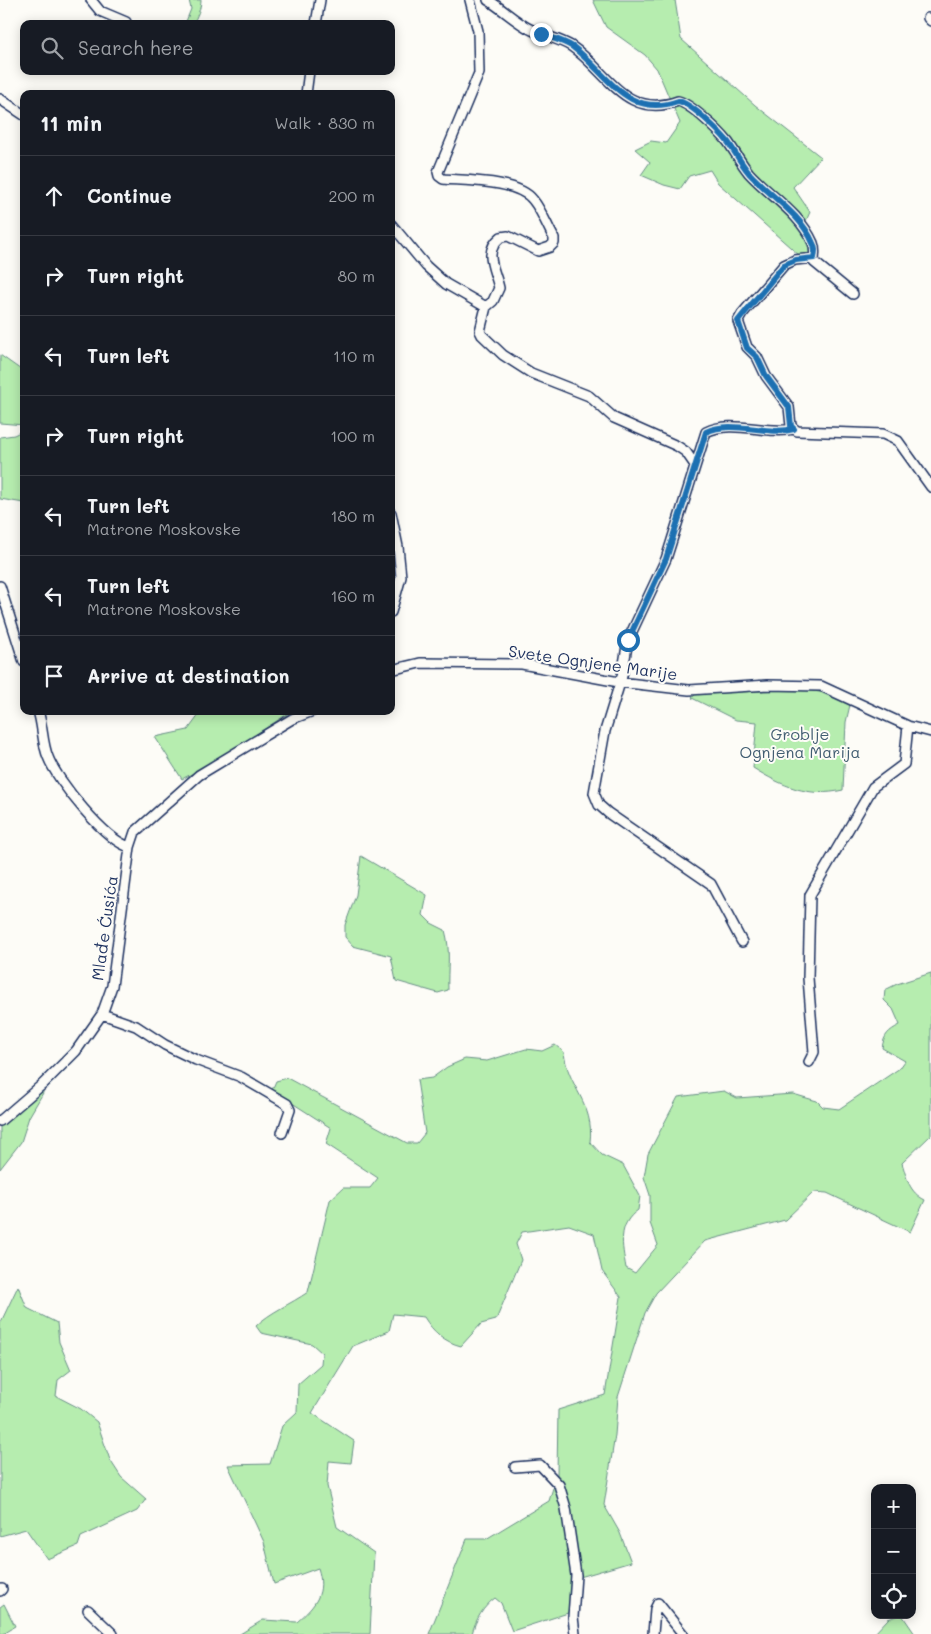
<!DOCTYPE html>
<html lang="en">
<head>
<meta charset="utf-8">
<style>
  :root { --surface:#171b24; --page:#20242c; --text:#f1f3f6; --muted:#9ea1a6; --line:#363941 }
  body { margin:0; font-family:Mali,sans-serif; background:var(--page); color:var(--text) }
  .controls { position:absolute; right:15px; bottom:15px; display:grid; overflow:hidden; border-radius:10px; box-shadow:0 2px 12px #0003 }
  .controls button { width:45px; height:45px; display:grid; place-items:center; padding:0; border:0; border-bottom:1px solid var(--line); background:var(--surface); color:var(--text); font:25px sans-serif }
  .stop { position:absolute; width:15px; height:15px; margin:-11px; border:4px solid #1f6fb2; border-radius:50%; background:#fff }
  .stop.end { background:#1f6fb2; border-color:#fff; box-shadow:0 1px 5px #0008 }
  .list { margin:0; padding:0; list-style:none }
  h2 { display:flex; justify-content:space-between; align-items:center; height:65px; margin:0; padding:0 20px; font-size:21px }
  h2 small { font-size:16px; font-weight:400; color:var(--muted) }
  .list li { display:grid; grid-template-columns:32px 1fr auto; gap:15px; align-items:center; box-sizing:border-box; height:80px; padding:0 20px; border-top:1px solid var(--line) }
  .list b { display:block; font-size:19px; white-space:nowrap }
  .list p { margin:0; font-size:16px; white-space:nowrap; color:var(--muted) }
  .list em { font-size:16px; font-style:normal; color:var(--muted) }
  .icon { flex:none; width:28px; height:28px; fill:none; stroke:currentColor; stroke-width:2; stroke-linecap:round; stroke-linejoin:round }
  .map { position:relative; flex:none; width:931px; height:1634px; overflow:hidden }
  .search { position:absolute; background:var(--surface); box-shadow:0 2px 12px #0003; left:20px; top:20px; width:375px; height:55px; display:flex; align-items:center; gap:12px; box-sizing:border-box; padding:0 18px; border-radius:10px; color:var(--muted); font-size:19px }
  .panel { position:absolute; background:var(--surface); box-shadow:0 2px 12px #0003; left:20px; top:90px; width:375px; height:625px; border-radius:10px }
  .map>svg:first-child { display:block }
</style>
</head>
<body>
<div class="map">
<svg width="931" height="1634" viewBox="0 0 931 1634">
  <rect width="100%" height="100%" fill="#fdfcf7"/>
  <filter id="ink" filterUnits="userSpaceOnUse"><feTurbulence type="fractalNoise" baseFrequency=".02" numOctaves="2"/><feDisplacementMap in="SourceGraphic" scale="10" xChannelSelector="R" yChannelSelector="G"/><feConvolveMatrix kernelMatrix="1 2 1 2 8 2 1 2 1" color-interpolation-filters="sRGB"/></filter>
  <g filter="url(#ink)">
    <path fill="#b6edaf" stroke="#688e86" d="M189,0H201C201,9 197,16 193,24H185L191,9Z
      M593,0H675L681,39L755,105L821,157L793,187L810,212L802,230L814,253L800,256L718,183L710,170L689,176L680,189L664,185L641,175L650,162L635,149L651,141L666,143L680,123L657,69L645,55L606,27Z
      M0,355L24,372V425L0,423Z
      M24,430V503L0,499V437L14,435Z
      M802,689L825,693L850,705L846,722L843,790C809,798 782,786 753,768L757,722L736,720L692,698L696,694Z
      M202,711H292L214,762L182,779L155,737L188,730Z
      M361,856L427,895L423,915L431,923L445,930C451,952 447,968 448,990L438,993L396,981L391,956L353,946L345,937V925L356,895Z
      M931,973V1135L902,1163C907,1179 909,1192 925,1200L910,1232L827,1193L814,1192L785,1220L705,1241L656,1293L645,1313L618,1397L615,1435L604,1505L620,1533L631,1562L573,1579L568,1613L512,1631L501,1603L495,1598C484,1606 475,1620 472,1634H429L467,1539H486L549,1501L557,1475L558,1410L605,1395L621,1297L602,1271L594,1234L569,1225L522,1232L516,1244L521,1260L496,1320L481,1324L461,1346C445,1342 433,1332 424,1317L393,1314L389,1331L353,1346L312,1413L354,1441L351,1463L329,1461L327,1486L337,1527L374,1553L370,1634H240L263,1620L297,1622C316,1605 326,1593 318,1568L274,1584L264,1542L228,1465L270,1464L282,1426L297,1412L298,1384L321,1364L322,1353L312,1344L261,1333L256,1326C270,1312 291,1304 308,1292L330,1200L343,1188H370L378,1178L326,1144L331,1128L272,1090L276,1081L287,1078L407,1143H417L425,1133L417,1080L432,1078L447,1067L465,1059L487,1061L526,1049L542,1051L555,1045L564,1052C567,1086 595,1104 590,1142L602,1155L623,1165L640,1196L638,1210C617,1225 622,1245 626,1268L635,1273L658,1245L650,1223V1195L644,1177L648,1154L678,1097L724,1091L737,1098L793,1094L817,1101L823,1107L839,1109L900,1068L905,1061L882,1048C884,1035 888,1031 900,1025L893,1009L884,1000L885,990L897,984Z
      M43,1089V1093L29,1117L21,1142L0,1169V1126Z
      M18,1286L27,1308L57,1323L59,1342L71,1370L58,1380L56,1396L81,1409L97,1422L110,1460L121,1477L146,1499L137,1511L81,1537L78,1546L47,1559L26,1529L0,1536V1324Z
      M4,1604L15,1626L5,1632L6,1634H0V1607Z
      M899,1615H902L915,1634H874L888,1619Z"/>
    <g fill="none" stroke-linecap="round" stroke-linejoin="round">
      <g stroke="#1b2f5e" stroke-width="12">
        <path id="minor" d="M91,0L100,11L126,22
          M470,0L478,31L479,73L438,172L439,176L443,179C467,181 518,180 533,200C542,211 547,226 554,238V243L550,247L538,251L508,236L501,237C482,252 495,269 499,288L493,301L486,307L480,331L482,335L503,355L531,373L589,396L614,418L677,446L686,452L695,465
          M488,0C503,9 518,24 532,30C545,36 559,39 571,46C608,71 625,120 678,101C691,104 719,131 728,142C735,152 741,163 749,173C770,196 800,213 813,243C816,250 814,255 814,262L853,294
          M928,18L931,21
          M316,24L320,0
          M306,94L309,71
          M0,99L24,115
          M391,224L426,266L446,284L486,307
          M814,258L795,260L784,265L742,314L738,321L747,347L757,357L766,376L789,407L791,426L797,431L883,434L898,441L931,487
          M391,513L398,547L401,577L391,612
          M0,586L24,662
          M391,670L420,663L522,664L619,682L689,690L768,685L821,686L908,726L931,732
          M38,711C43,726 42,743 48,757C57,781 106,841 130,847
          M742,942L711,884L608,813L599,805L594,793L605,731L622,676L628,640L666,559L706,432C732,419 766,435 794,429
          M102,1014L136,1026L165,1045L196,1060L241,1077L287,1104L290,1110L282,1133
          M809,1062L814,1052L808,978L810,895L873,787L904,764L908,726
          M0,1121L43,1084L76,1051L102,1014L112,986L130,847L135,832L199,775L292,719L313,711
          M515,1467L540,1465L559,1485L566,1508L576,1575L573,1617L575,1634
          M0,1591L2,1589
          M88,1610L113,1634
          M653,1634L655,1609L658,1603L683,1634"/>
      </g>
      <use href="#minor" stroke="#fdfcf7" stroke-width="9"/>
    </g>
  </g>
  <g fill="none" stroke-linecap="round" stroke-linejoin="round" filter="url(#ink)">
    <path stroke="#1f6fb2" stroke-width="6" d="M541,34C552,38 564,41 573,47C608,74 627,119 678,101C691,103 719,131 728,142C735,152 741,163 749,173C770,196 800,213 813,243C816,248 815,252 814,258L796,260L784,265L738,321L747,348L757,357L766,376L789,407L791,426L794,429C766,436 732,419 706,432L666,559L628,640"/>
  </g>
  <g text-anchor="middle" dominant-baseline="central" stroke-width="4" stroke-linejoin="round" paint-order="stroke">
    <g font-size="16" fill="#1b2f5e" stroke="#fdfcf7">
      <text transform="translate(593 662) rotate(8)">Svete Ognjene Marije</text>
      <text transform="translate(104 928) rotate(-82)">Mlađe Ćusića</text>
    </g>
    <g font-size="16" fill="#425e72" stroke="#fdfcf7">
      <text x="800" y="733">Groblje<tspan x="800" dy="18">Ognjena Marija</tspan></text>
    </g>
  </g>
</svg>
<div class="controls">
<button>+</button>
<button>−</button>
<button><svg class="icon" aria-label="locate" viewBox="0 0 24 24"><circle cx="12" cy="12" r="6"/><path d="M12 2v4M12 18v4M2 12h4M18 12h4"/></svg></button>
</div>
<div class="stop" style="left:628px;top:640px"></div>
<div class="stop end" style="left:541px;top:34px"></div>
<div class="search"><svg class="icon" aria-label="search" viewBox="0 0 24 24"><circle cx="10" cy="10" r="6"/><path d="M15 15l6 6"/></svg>Search here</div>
<section class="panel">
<h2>11 min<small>Walk · 830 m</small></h2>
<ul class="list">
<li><svg class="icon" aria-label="ahead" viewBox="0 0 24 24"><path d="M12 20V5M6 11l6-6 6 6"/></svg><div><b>Continue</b></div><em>200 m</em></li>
<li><svg class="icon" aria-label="right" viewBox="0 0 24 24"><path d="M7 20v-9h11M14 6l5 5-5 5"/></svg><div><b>Turn right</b></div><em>80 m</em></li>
<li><svg class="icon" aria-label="left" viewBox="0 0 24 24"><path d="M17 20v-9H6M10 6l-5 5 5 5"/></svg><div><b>Turn left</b></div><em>110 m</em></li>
<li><svg class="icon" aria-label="right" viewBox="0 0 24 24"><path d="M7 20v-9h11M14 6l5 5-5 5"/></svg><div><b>Turn right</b></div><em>100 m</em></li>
<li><svg class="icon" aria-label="left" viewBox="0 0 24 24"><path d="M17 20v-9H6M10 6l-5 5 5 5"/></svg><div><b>Turn left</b><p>Matrone Moskovske</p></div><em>180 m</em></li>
<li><svg class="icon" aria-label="left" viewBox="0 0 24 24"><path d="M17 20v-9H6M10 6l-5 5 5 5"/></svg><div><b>Turn left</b><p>Matrone Moskovske</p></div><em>160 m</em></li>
<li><svg class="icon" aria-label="arrive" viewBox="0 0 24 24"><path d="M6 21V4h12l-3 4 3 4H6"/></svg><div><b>Arrive at destination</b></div></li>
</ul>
</section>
</div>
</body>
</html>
